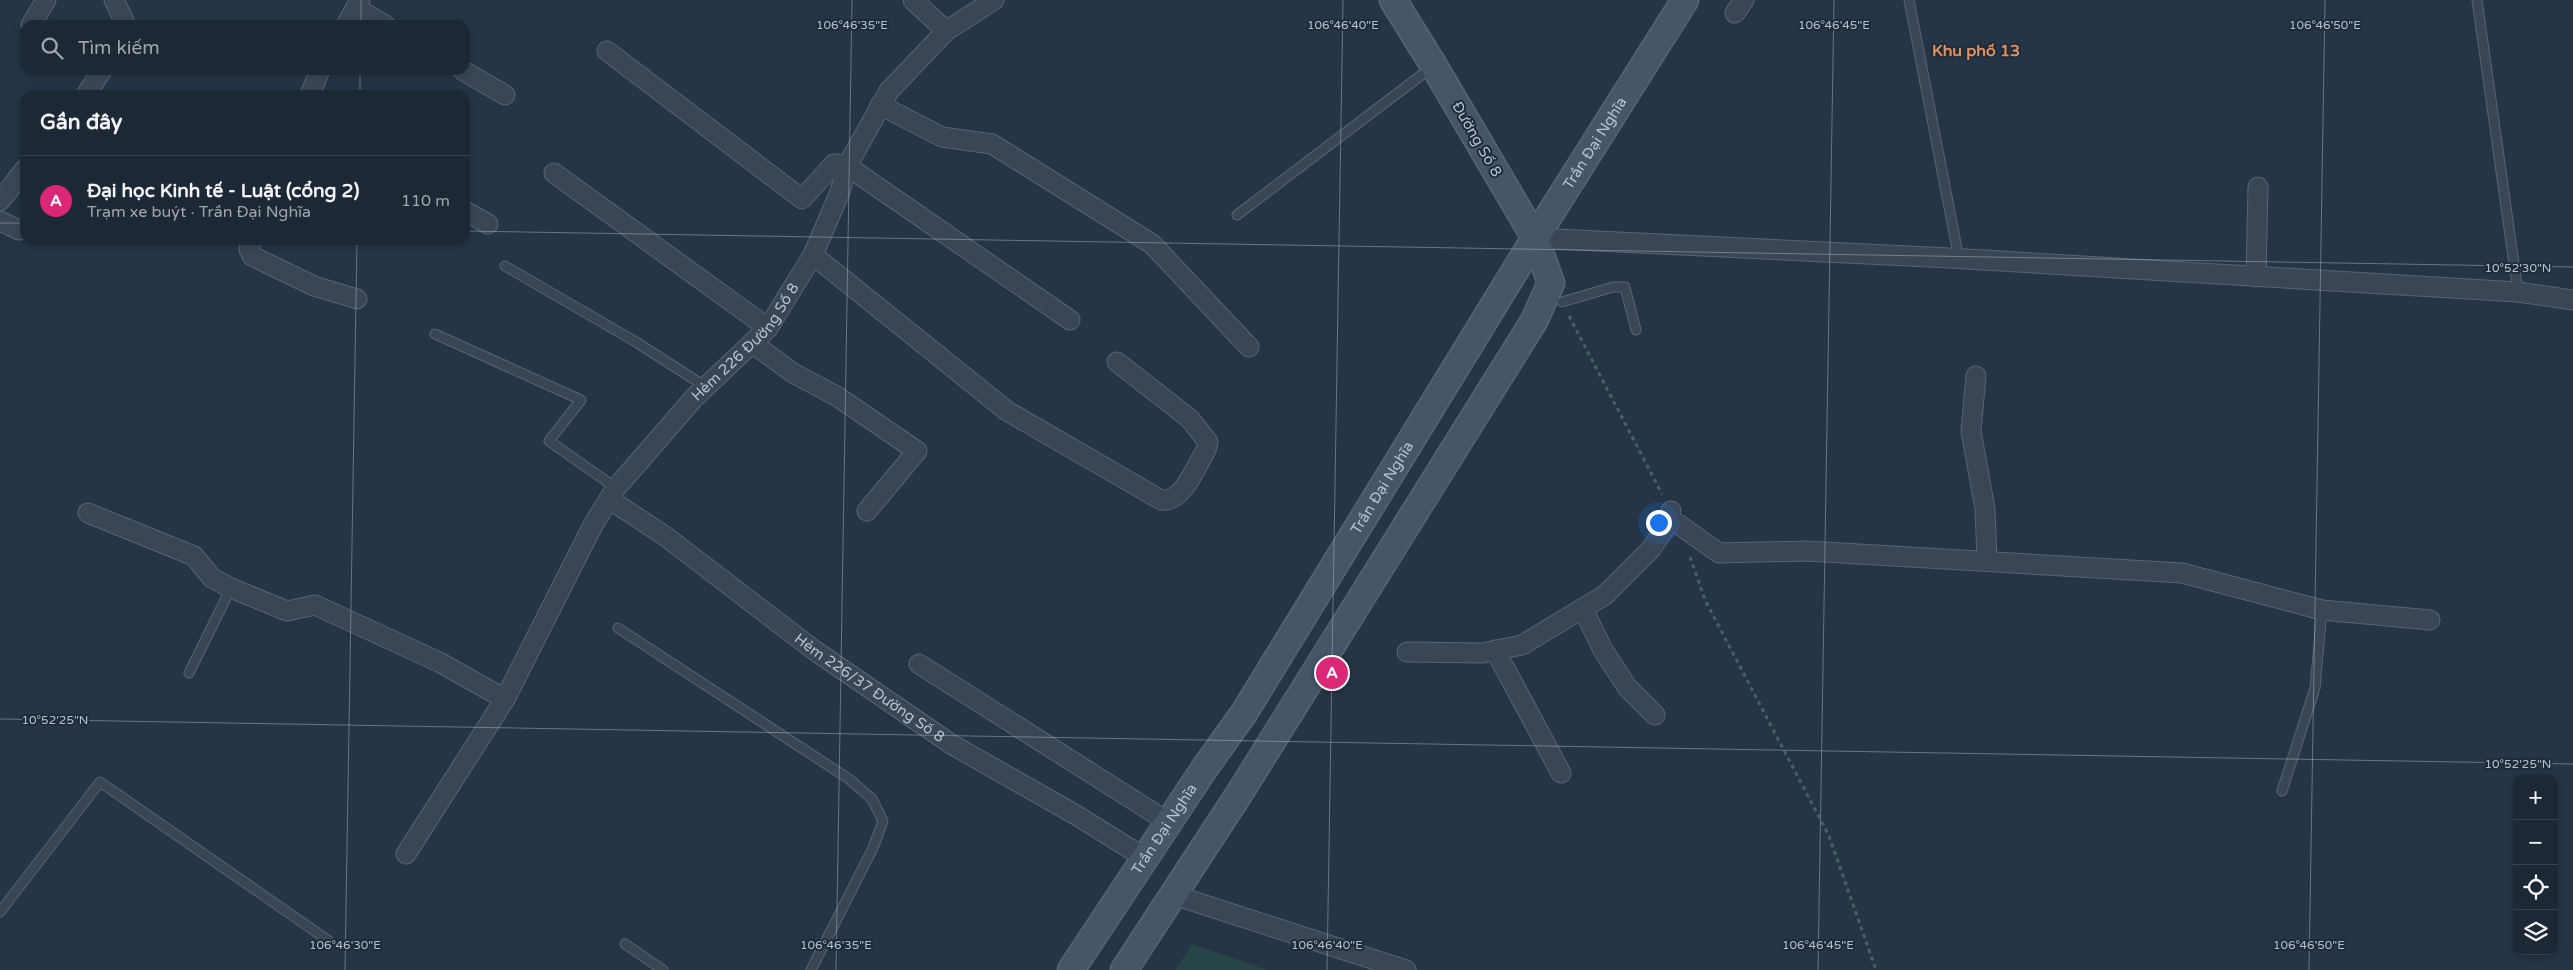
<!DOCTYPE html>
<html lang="vi">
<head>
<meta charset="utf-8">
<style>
  :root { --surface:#1c2834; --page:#293440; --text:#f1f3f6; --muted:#a0a6ac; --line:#3a444f; --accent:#db2777 }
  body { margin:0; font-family:"Varela Round",sans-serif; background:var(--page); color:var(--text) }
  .controls { position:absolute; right:15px; bottom:15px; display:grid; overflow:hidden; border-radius:10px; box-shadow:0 2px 8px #0003 }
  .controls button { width:45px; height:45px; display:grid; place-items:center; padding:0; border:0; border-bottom:1px solid var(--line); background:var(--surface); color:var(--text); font:25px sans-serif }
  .you { position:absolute; left:1658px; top:522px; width:18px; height:18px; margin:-12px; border:4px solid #fff; border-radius:50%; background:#1a73e8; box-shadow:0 0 0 8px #1a73e833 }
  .badge { display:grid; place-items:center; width:32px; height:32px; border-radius:50%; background:var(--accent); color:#fff; font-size:16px; font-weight:700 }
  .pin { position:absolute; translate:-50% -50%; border:2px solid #fff; box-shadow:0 1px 5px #0006 }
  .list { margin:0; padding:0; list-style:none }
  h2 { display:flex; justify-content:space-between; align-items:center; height:65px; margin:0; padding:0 20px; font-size:21px }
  h2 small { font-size:16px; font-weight:400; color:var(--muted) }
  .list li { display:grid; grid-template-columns:32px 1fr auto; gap:15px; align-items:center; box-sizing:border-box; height:90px; padding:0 20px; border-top:1px solid var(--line) }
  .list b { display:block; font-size:19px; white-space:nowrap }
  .list p { margin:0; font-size:16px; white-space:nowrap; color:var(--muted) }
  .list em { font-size:16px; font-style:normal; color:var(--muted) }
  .icon { flex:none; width:28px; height:28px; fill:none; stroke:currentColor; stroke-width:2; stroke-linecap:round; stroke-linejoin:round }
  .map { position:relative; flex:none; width:2573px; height:970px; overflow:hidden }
  .search { position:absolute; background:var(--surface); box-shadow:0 2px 8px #0003; left:20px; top:20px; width:450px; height:55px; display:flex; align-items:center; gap:12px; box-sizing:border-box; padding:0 18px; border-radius:15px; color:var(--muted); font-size:19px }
  .panel { position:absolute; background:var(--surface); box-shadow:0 2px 8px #0003; left:20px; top:90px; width:450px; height:155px; border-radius:15px }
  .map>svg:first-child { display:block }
</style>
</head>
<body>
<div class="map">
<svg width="2573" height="970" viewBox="0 0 2573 970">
  <rect width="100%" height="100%" fill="#253546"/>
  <path fill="#274547" d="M1192,944L1268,970H1175Z"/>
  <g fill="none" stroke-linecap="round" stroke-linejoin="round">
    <g stroke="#586472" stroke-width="11">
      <path id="lane" d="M1909,0L1959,259
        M2477,0L2518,292
        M1237,215L1432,67
        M505,266L636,342L706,387
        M1562,302L1613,287H1625L1636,330
        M435,334L581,400L549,441L616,488
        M618,628L849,779L872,799L883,821L873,848L811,970
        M189,673L231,588
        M2282,791L2315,688L2322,610
        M0,912L100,782L329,941
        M625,944L663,970"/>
    </g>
    <g stroke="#586472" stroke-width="21">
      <g id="street">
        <path d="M114,0L126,25"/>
        <path d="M913,0L946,31"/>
        <path d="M356,8L385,25"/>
        <path d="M1735,13L1744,0"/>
        <path d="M31,25L46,0"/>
        <path d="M346,25L360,0"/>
        <path d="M607,51L802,199L834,164L847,166L1070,320"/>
        <path d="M462,70L505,95"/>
        <path d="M86,95L102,70"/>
        <path d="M310,95L320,70"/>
        <path d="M880,105L942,137L992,144L1152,244L1249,347"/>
        <path d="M554,173L768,328"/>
        <path d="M0,201L25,169"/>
        <path d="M465,211L488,224"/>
        <path d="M0,221L19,230"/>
        <path d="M1535,238L1950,258L2518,292L2573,300"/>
        <path d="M252,240L249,249L252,256L314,286L357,299"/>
        <path d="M813,255L1007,411L1161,500C1183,503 1196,466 1206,450L1208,442L1190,419L1117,362"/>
        <path d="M2256,277L2258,187"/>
        <path d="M752,343L793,373L838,397L917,451L867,511"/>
        <path d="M1976,376L1971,431L1985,509L1987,560"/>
        <path id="s1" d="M609,499L665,536L814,650L951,744L1076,815L1145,858"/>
        <path d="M88,513L194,556L212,578L231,588L287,611L315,605L439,662L505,699"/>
        <path d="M1678,524L1719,553L1807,551L2182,573L2322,610L2430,620"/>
        <path d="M1583,609L1603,650L1627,687L1655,715"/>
        <path d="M1495,650L1561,773"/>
        <path d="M1407,652L1483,653L1522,645L1605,595L1651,549L1665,528L1671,511"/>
        <path d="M919,664L1168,822"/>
        <path id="s2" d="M406,854L505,699L593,525L616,488L694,398L768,328L813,255L840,192L847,166L889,91L946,31L994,0"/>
        <path d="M1174,895L1406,970"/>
      </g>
    </g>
    <g stroke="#586472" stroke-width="29">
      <g id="secondary">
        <path id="s3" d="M1071,970L1204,769L1244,713L1535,238L1685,0"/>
        <path d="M1124,970L1239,794L1534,321L1551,283L1535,238L1434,66L1393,0"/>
      </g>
    </g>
    <path stroke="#456262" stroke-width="3" stroke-dasharray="4 4" stroke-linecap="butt" d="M1569,316L1662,494
      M1690,557L1705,600L1829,836L1876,970"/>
    <use href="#lane" stroke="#3a4655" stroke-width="9"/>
    <use href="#street" stroke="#3a4655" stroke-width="19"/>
    <use href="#secondary" stroke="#475569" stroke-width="26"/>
  </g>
  <path fill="none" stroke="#b7c1ce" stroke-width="1" stroke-opacity="0.45" d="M361,25V0M360,95V70M0,223H25M465,231L2573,267M0,719L2573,764M345,970L357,240M836,970L852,0M1327,970L1343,0M1818,970L1834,0M2309,970L2325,0"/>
  <g text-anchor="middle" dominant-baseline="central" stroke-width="4" stroke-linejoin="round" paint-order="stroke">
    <g font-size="15" fill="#b7c1ce" stroke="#1e2b3b">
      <text transform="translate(1477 139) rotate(60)">Đường Số 8</text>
      <text stroke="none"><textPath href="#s3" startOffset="979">Trần Đại Nghĩa</textPath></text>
      <text stroke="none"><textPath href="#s2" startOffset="618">Hẻm 226 Đường Số 8</textPath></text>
      <text stroke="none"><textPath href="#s3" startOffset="574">Trần Đại Nghĩa</textPath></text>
      <text stroke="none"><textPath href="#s1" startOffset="322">Hẻm 226/37 Đường Số 8</textPath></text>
      <text stroke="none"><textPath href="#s3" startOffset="169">Trần Đại Nghĩa</textPath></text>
    </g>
    <g font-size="16" font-weight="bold" fill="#e19160" stroke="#1e2b3b">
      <text x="1976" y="51">Khu phố 13</text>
    </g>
  </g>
  <g font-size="12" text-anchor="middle" fill="#b7c1ce" stroke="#1e2b3b" stroke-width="4" stroke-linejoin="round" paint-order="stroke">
    <text x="852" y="29">106°46'35"E</text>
    <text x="1343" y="29">106°46'40"E</text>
    <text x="1834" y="29">106°46'45"E</text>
    <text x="2325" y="29">106°46'50"E</text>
    <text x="2518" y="272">10°52'30"N</text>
    <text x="55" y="724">10°52'25"N</text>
    <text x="2518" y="768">10°52'25"N</text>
    <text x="345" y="949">106°46'30"E</text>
    <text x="836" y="949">106°46'35"E</text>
    <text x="1327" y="949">106°46'40"E</text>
    <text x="1818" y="949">106°46'45"E</text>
    <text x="2309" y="949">106°46'50"E</text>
  </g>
</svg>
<div class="controls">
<button>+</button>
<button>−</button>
<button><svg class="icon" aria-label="locate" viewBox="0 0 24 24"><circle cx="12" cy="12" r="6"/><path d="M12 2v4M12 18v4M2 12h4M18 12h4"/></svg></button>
<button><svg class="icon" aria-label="layers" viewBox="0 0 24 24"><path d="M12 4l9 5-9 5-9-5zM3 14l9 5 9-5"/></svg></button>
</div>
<div class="you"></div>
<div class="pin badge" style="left:1332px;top:673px">A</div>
<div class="search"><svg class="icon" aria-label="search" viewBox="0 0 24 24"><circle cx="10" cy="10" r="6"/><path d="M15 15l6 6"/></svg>Tìm kiếm</div>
<section class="panel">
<h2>Gần đây<small></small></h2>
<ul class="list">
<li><span class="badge">A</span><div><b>Đại học Kinh tế - Luật (cổng 2)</b><p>Trạm xe buýt · Trần Đại Nghĩa</p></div><em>110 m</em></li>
</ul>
</section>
</div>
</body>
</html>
